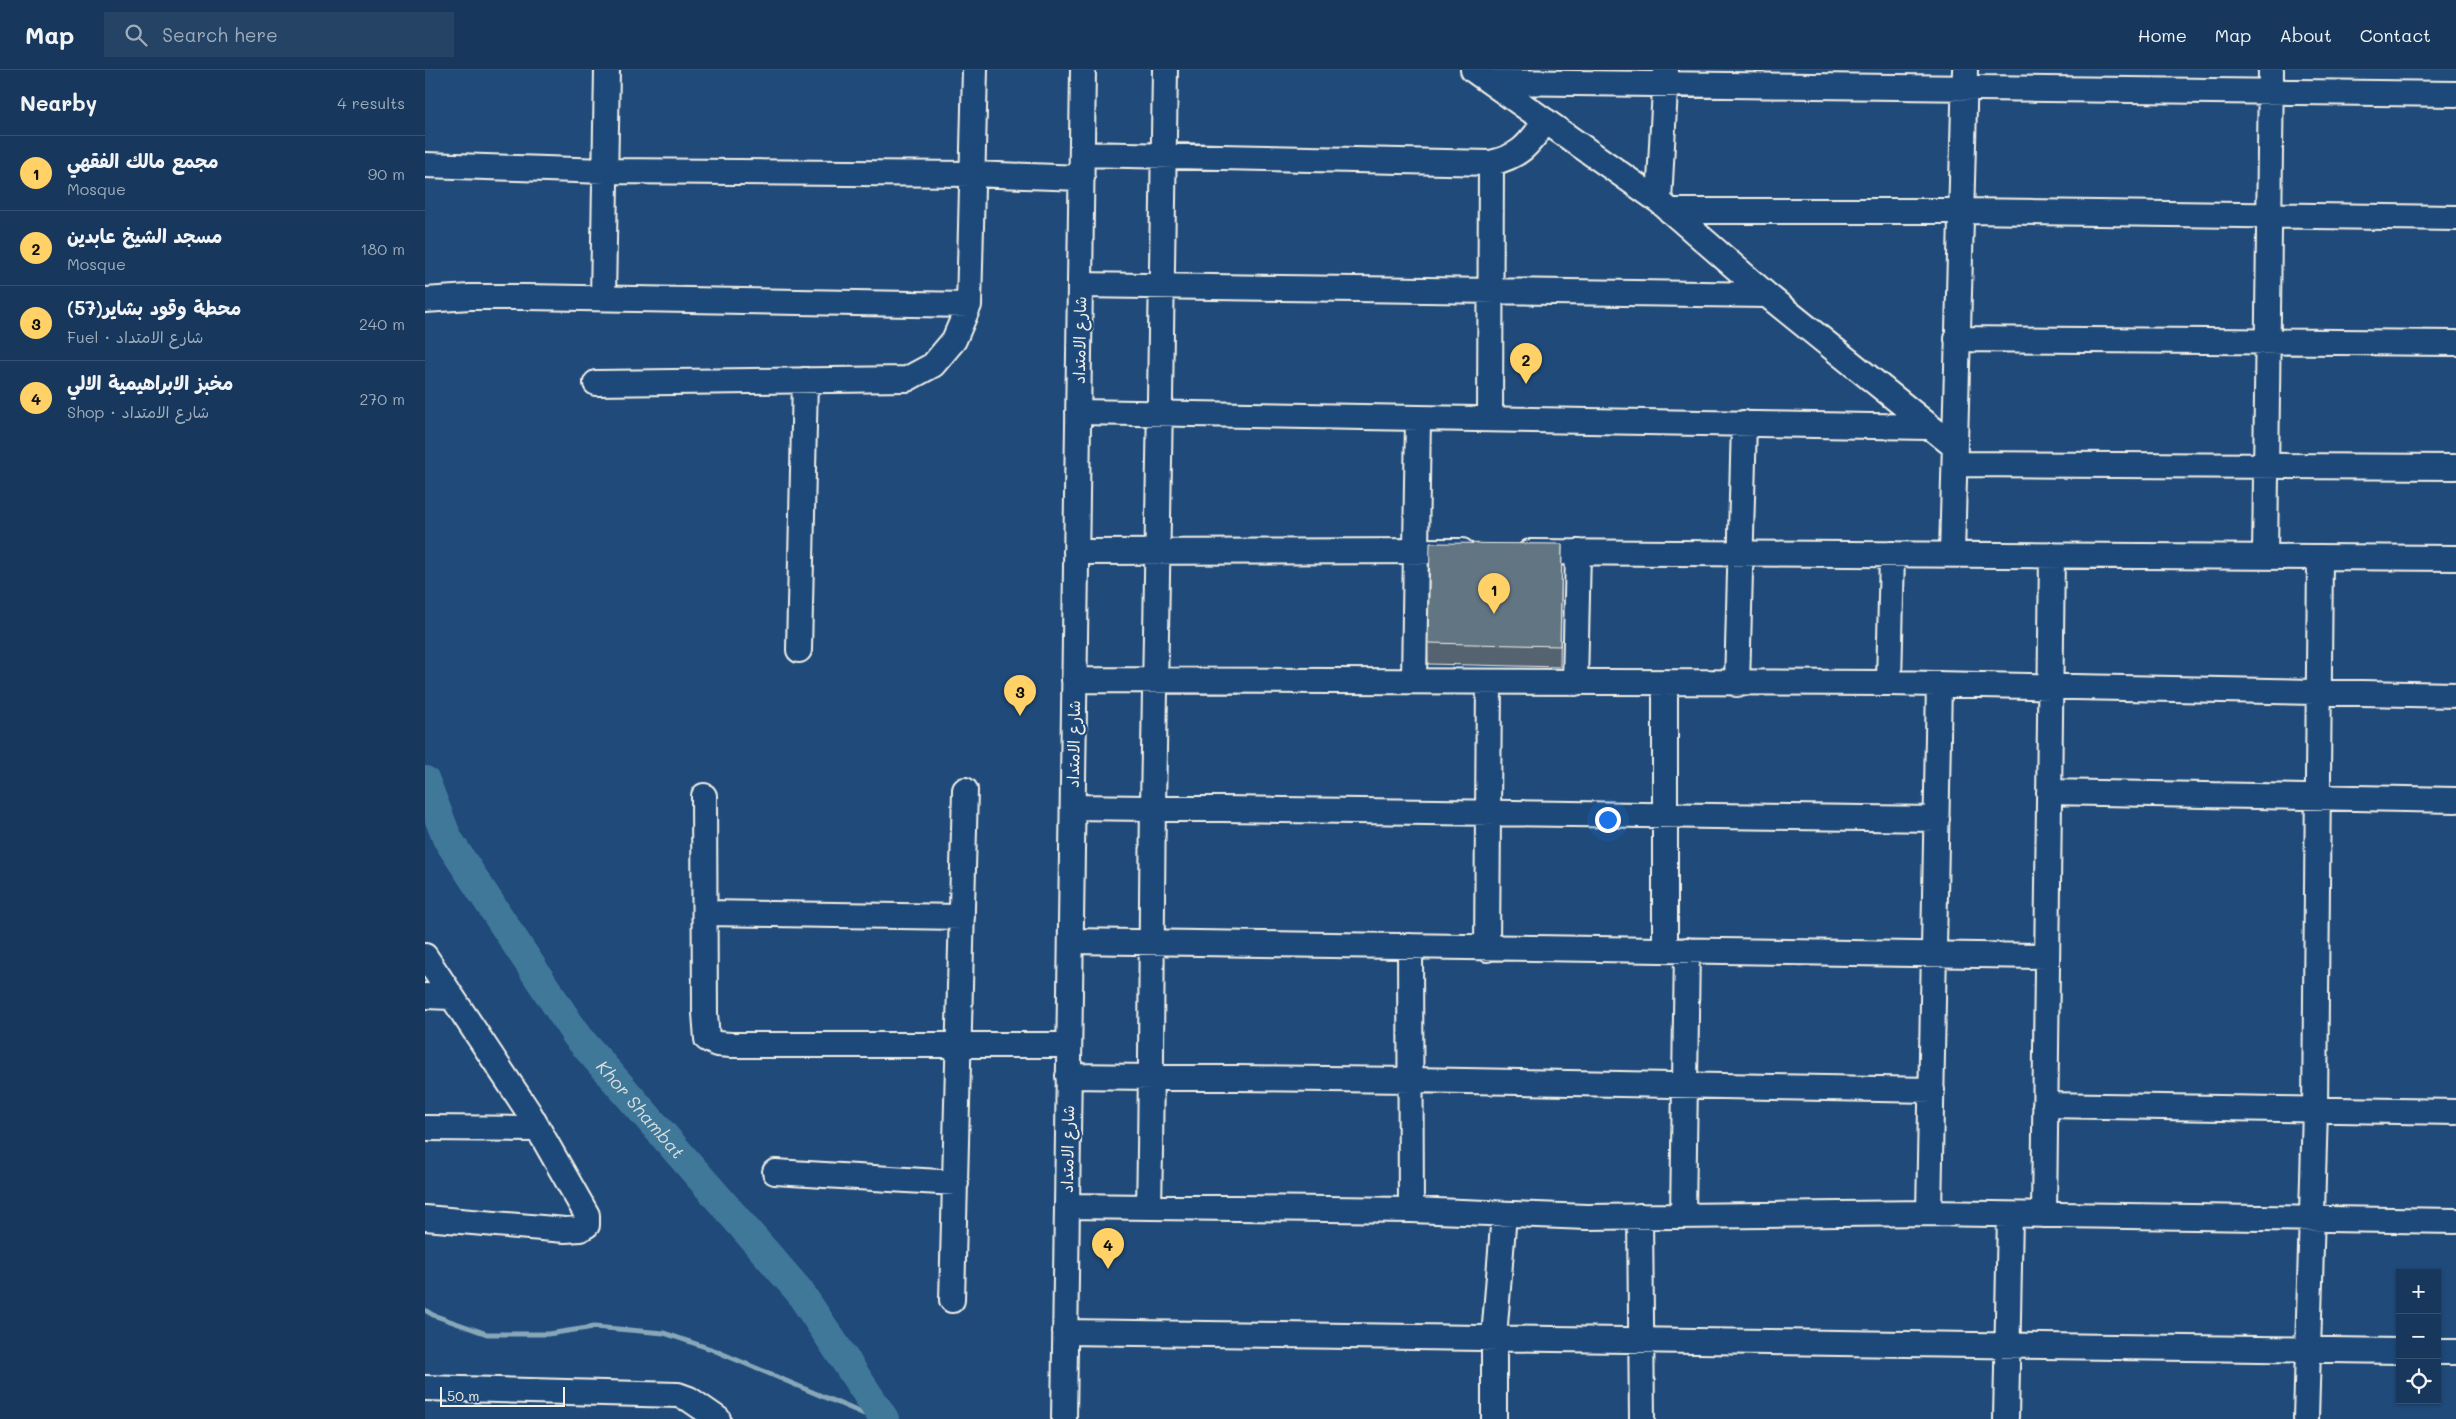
<!DOCTYPE html>
<html lang="en">
<head>
<meta charset="utf-8">
<style>
  :root { --surface:#17385c; --page:#244365; --text:#f1f3f6; --muted:#9eacbb; --line:#365272; --accent:#ffd166 }
  body { margin:0; font-family:Mali,"Playpen Sans Arabic",sans-serif; background:var(--page); color:var(--text) }
  .controls { position:absolute; right:15px; bottom:15px; display:grid; overflow:hidden; border-radius:0px; box-shadow:0 1px 4px #0004 }
  .controls button { width:45px; height:45px; display:grid; place-items:center; padding:0; border:0; border-bottom:1px solid var(--line); background:var(--surface); color:var(--text); font:25px sans-serif }
  .scale { position:absolute; left:15px; bottom:12px; width:125px; box-sizing:border-box; padding-left:5px; border:2px solid #f4f1e8; border-top:0; font-size:14px; line-height:18px; white-space:nowrap; color:#f4f1e8; -webkit-text-stroke:4px #1f4a7a; paint-order:stroke }
  .you { position:absolute; left:1182px; top:749px; width:18px; height:18px; margin:-12px; border:4px solid #fff; border-radius:50%; background:#1a73e8; box-shadow:0 0 0 8px #1a73e833 }
  .badge { display:grid; place-items:center; width:32px; height:32px; border-radius:50%; background:var(--accent); color:#111; font-size:16px; font-weight:700 }
  .pin { position:absolute; translate:-50% -41px; filter:drop-shadow(0 1px 2px #0008) }
  .pin::after { content:''; position:absolute; top:26px; width:18px; height:15px; background:inherit; clip-path:polygon(0 0,100% 0,50% 100%) }
  .list { margin:0; padding:0; list-style:none }
  h2 { display:flex; justify-content:space-between; align-items:center; height:65px; margin:0; padding:0 20px; font-size:21px }
  h2 small { font-size:16px; font-weight:400; color:var(--muted) }
  .list li { display:grid; grid-template-columns:32px 1fr auto; gap:15px; align-items:center; box-sizing:border-box; height:75px; padding:0 20px; border-top:1px solid var(--line) }
  .list b { display:block; font-size:19px; white-space:nowrap }
  .list p { margin:0; font-size:16px; white-space:nowrap; color:var(--muted) }
  .list em { font-size:16px; font-style:normal; color:var(--muted) }
  .icon { flex:none; width:28px; height:28px; fill:none; stroke:currentColor; stroke-width:2; stroke-linecap:round; stroke-linejoin:round }
  .map { position:relative; flex:none; width:2031px; height:1349px; overflow:hidden }
  header { display:flex; align-items:center; gap:30px; box-sizing:border-box; height:70px; padding:0 25px; background:var(--surface); border-bottom:1px solid var(--line) }
  header strong { font-size:24px }
  nav { display:flex; gap:28px; margin-inline-start:auto; font-size:18px }
  .search { width:350px; height:45px; background:var(--page); display:flex; align-items:center; gap:12px; box-sizing:border-box; padding:0 18px; border-radius:0px; color:var(--muted); font-size:19px }
  main { display:flex }
  aside { flex:1; background:var(--surface) }
  .map>svg:first-child { display:block }
</style>
</head>
<body>
<header>
<strong>Map</strong>
<div class="search"><svg class="icon" aria-label="search" viewBox="0 0 24 24"><circle cx="10" cy="10" r="6"/><path d="M15 15l6 6"/></svg>Search here</div>
<nav><a>Home</a><a>Map</a><a>About</a><a>Contact</a></nav>
</header>
<main>
<aside>
<h2>Nearby<small>4 results</small></h2>
<ul class="list">
<li><span class="badge">1</span><div><b>مجمع مالك الفقهي</b><p>Mosque</p></div><em>90 m</em></li>
<li><span class="badge">2</span><div><b>مسجد الشيخ عابدين</b><p>Mosque</p></div><em>180 m</em></li>
<li><span class="badge">3</span><div><b>محطة وقود بشاير(57)</b><p>Fuel · شارع الامتداد</p></div><em>240 m</em></li>
<li><span class="badge">4</span><div><b>مخبز الابراهيمية الالي</b><p>Shop · شارع الامتداد</p></div><em>270 m</em></li>
</ul>
</aside>
<div class="map">
<svg width="2031" height="1349" viewBox="0 0 2031 1349">
  <rect width="100%" height="100%" fill="#1f4a7a"/>
  <filter id="ink" filterUnits="userSpaceOnUse"><feTurbulence type="fractalNoise" baseFrequency=".02" numOctaves="2"/><feDisplacementMap in="SourceGraphic" scale="10" xChannelSelector="R" yChannelSelector="G"/><feConvolveMatrix kernelMatrix="1 2 1 2 8 2 1 2 1" color-interpolation-filters="sRGB"/></filter>
  <g filter="url(#ink)">
    <g fill="none" stroke-linecap="round" stroke-linejoin="round">
      <path stroke="#88a8b9" stroke-width="5" d="M0,1240L8,1245L62,1264H123L169,1257L239,1263L286,1279L451,1349"/>
      <path stroke="#40789a" stroke-width="30" id="s1" d="M0,711L22,768L152,966L374,1221L459,1349"/>
      <g stroke="#f4f1e8" stroke-width="28">
        <path id="minor" d="M1048,0L1234,131L1342,225L1529,376
          M1067,12L2031,24
          M657,84L1066,93
          M0,95L180,101L547,104L657,108
          M1234,131L1241,0
          M1245,141H1536L2031,148
          M655,215L1342,225
          M178,228L182,0
          M0,230L45,227H102L544,235
          M1532,269L2031,273
          M171,313L482,309L508,295L529,270L544,235L550,0
          M653,342L1503,357
          M1065,349L1066,93C1096,86 1103,75 1121,51
          M1530,394L2031,397
          M651,482L1037,481
          M1105,482L2031,488
          M1527,484L1540,0
          M1840,487L1846,0
          M374,580L380,310
          M649,610L1464,613L2031,625
          M989,610L993,348
          M1150,613L1153,482
          M1464,613L1467,484
          M1240,614V880
          M1312,614L1319,353
          M1624,722L2031,730
          M279,726L280,943L282,969L292,974L306,975H644
          M648,737L1512,749
          M281,843L537,847
          M646,871L1622,886
          M985,876L986,1140
          M1062,879L1064,613
          M0,886L103,1041L162,1145V1155L155,1159L140,1160L0,1148
          M0,926L27,927
          M643,1006L986,1010L1507,1020
          M1620,1035L2031,1042
          M0,1058L113,1059
          M350,1102L531,1113
          M642,1136L986,1140L1162,1147L1504,1143L2031,1151
          M724,1136C727,1003 726,870 728,737C731,491 738,246 740,0
          M1504,1143L1514,614
          M1258,1145L1262,880
          M1619,1145L1627,485
          M1215,1146L1217,1349
          M527,1230L540,720
          M640,1262L1975,1281
          M2012,1282H2031
          M0,1318L253,1325L264,1329L293,1349
          M639,1349L658,0
          M1069,1349V1267L1079,1144
          M1581,1349L1585,1145
          M1881,1349L1890,1040L1895,487"/>
      </g>
      <use href="#minor" stroke="#1f4a7a" stroke-width="24"/>
    </g>
    <path fill="#546470" stroke="#f4f1e8" d="M1137,474L1135,597L1003,594V573Z"/>
    <path fill="#627482" stroke="#f4f1e8" d="M1005,473L1137,474L1135,576L1003,573Z"/>
  </g>
  <g text-anchor="middle" dominant-baseline="central" stroke-width="4.5" stroke-linejoin="round" paint-order="stroke">
    <g font-size="16" fill="#f4f1e8" stroke="#1f4a7a">
      <text transform="translate(654 270) rotate(-89)">شارع الامتداد</text>
      <text transform="translate(648 674) rotate(-89)">شارع الامتداد</text>
      <text transform="translate(642 1079) rotate(-89)">شارع الامتداد</text>
    </g>
    <g font-size="18" font-style="italic" fill="#d9dfdc" stroke="#1f4a7a">
      <text stroke="none"><textPath href="#s1" startOffset="395">Khor Shambat</textPath></text>
    </g>
  </g>
</svg>
<div class="controls">
<button>+</button>
<button>−</button>
<button><svg class="icon" aria-label="locate" viewBox="0 0 24 24"><circle cx="12" cy="12" r="6"/><path d="M12 2v4M12 18v4M2 12h4M18 12h4"/></svg></button>
</div>
<div class="scale">50 m</div>
<div class="you"></div>
<div class="pin badge" style="left:1069px;top:544px">1</div>
<div class="pin badge" style="left:1101px;top:314px">2</div>
<div class="pin badge" style="left:595px;top:646px">3</div>
<div class="pin badge" style="left:683px;top:1199px">4</div>
</div>
</main>
</body>
</html>
